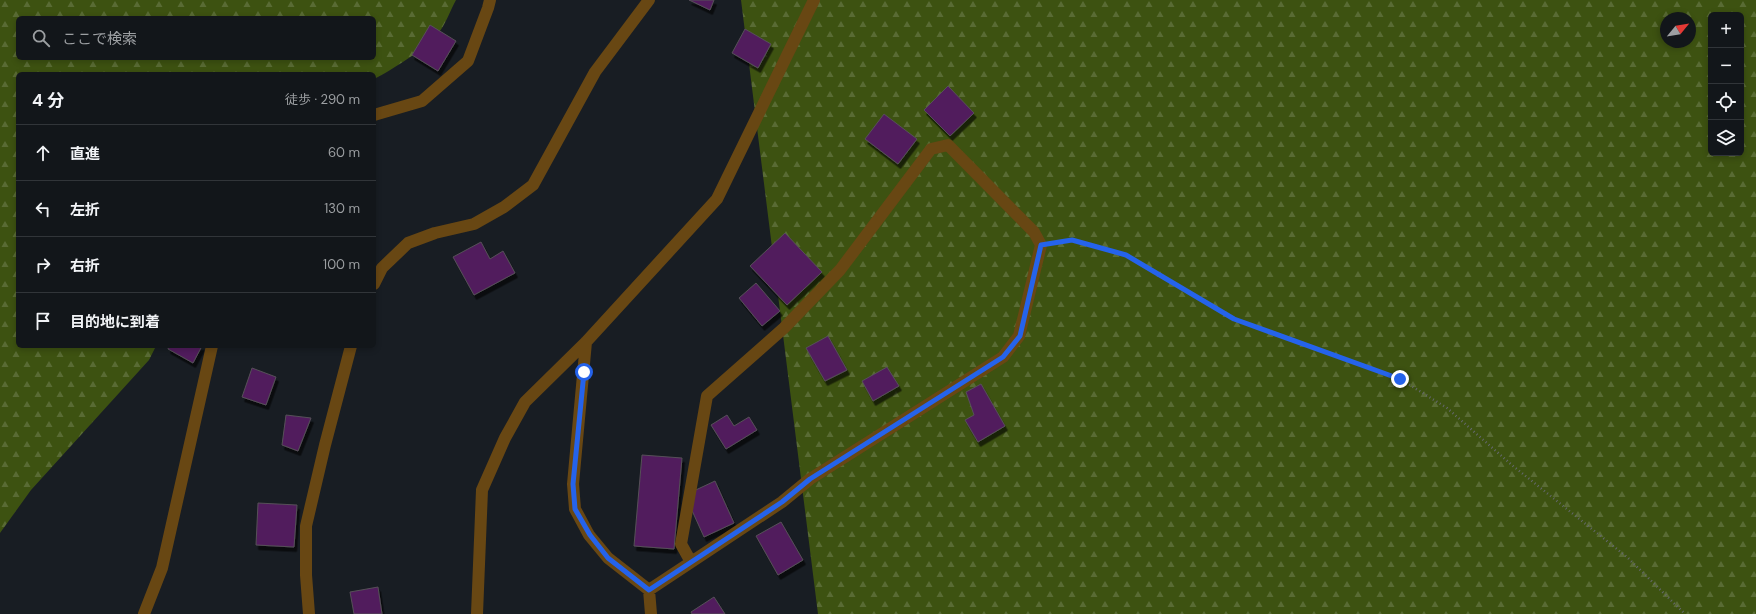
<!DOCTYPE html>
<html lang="ja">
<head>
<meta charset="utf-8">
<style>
  :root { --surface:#12161a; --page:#1b1f23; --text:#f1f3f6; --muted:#9c9fa2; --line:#313539 }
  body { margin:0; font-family:"DM Sans","Noto Sans JP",sans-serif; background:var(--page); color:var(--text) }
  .controls { position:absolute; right:12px; top:12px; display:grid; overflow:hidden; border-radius:6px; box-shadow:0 2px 6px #0003 }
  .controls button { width:36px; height:36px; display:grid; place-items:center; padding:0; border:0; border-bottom:1px solid var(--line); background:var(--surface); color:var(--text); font:20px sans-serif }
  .compass { position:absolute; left:1660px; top:12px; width:36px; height:36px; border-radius:50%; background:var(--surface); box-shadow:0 2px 6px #0003; rotate:60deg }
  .stop { position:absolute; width:12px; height:12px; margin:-9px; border:3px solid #2563eb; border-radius:50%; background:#fff }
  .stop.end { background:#2563eb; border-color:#fff; box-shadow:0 1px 4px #0008 }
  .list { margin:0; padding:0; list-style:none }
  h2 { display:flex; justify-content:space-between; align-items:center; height:52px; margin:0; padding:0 16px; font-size:17px }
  h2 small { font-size:13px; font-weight:400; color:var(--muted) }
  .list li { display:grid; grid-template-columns:26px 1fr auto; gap:12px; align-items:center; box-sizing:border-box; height:56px; padding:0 16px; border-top:1px solid var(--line) }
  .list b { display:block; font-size:15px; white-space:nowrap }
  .list em { font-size:13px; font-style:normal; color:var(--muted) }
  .icon { flex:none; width:22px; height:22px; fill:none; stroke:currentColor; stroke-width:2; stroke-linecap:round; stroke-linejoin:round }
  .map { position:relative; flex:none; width:1756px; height:614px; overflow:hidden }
  .search { position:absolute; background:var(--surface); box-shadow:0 2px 6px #0003; left:16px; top:16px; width:360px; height:44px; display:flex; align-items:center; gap:10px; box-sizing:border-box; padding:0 14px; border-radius:6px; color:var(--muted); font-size:15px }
  .panel { position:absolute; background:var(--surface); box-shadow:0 2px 6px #0003; left:16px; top:72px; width:360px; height:276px; border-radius:6px }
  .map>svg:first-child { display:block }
</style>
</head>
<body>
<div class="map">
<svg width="1756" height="614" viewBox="0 0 1756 614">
  <defs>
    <pattern id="forest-firs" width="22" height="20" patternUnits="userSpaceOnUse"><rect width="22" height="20" fill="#3d5211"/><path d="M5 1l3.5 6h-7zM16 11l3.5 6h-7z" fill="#596b34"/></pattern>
    <filter id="shadow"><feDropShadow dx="2.5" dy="4.5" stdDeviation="0" flood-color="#0009"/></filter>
  </defs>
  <rect width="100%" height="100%" fill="#181d23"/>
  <path fill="url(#forest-firs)" fill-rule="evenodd" d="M0,0H456C450,11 445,26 437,35C423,50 392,70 374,79V74H18V346H156L149,360L31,490L0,533ZM18,18H374V58H18Z
    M741,0H1756V614H818ZM1711,15H1741V153H1711ZM1666,18H1690V42H1666Z"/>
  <path fill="#511e5d" stroke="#565058" filter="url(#shadow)" d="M689,0H714L710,10Z
    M430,25L456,41L438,71L412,55Z
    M745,29L771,44L758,68L732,53Z
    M948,86L974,113L950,136L924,110Z
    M884,114L917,139L898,164L865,139Z
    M785,233L822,272L787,305L750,266Z
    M481,242L490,259L503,251L515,273L474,295L453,257Z
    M756,283L780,311L762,326L739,298Z
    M828,336L847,370L825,381L806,348Z
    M169,346H202L193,363L168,349Z
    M887,367L899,386L873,401L862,381Z
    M252,368L276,377L266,405L242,397Z
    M981,384L1005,426L978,442L965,420L974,415L966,392Z
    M286,415L311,418L298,451L282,445Z
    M727,415L734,426L749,417L757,430L726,449L711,425Z
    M642,455L682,458L674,549L634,546Z
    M715,481L734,523L704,537L685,495Z
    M258,503L297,505L294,547L256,545Z
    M781,522L803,560L778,575L756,536Z
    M378,587L382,614H354L350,592Z
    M714,597L725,614H692L691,612Z"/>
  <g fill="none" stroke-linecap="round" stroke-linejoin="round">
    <path stroke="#65696e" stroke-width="2.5" stroke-dasharray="1 3" stroke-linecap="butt" d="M1061,242L1072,240L1126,255L1234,319L1400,379L1447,408L1513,466L1627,557L1685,614"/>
    <path stroke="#684713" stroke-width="12" d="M374,115L422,101L468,61L488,8L490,0
      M374,284L382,268L408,243L435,233L474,224L504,207L533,185L595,72L649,0
      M586,342L573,484L575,509L589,535L608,558L649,590L782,502L810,479L1003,357L1019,336L1041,245L1034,232L948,145L931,149L840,270L784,328L707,396L681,544L691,562
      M649,590L651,614
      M144,614L162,568L212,346
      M309,614L306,575V526L325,445L351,346
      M477,614L482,490L505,438L525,402L586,342L717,199L814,0"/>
  </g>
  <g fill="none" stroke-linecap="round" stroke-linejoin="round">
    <path stroke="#2563eb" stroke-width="5" d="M584,372L573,484L575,509L590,535L608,558L649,590L782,502L810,479L1003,357L1020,336L1041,245L1072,240L1126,255L1234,319L1400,379"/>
  </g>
</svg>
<div class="controls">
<button>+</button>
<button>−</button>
<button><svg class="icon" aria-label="locate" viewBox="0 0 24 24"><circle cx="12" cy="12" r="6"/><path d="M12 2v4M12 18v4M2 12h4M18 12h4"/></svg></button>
<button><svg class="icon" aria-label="layers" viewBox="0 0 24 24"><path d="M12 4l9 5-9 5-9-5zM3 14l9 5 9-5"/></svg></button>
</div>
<svg class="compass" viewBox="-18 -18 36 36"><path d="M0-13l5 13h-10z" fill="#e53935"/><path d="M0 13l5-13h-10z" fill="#9c9fa2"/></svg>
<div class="stop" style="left:584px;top:372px"></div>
<div class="stop end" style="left:1400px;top:379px"></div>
<div class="search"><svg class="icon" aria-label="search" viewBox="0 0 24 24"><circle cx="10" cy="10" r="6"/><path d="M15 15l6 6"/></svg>ここで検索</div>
<section class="panel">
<h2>4 分<small>徒歩 · 290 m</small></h2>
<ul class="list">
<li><svg class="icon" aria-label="ahead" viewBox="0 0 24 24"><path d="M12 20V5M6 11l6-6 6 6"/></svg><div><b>直進</b></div><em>60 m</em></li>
<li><svg class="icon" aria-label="left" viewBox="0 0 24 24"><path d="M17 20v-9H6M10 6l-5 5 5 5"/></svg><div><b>左折</b></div><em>130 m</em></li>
<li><svg class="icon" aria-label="right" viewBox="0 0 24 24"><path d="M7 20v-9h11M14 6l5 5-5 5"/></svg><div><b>右折</b></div><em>100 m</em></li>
<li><svg class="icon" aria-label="arrive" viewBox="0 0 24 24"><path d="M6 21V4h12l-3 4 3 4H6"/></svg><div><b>目的地に到着</b></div></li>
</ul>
</section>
</div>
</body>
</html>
